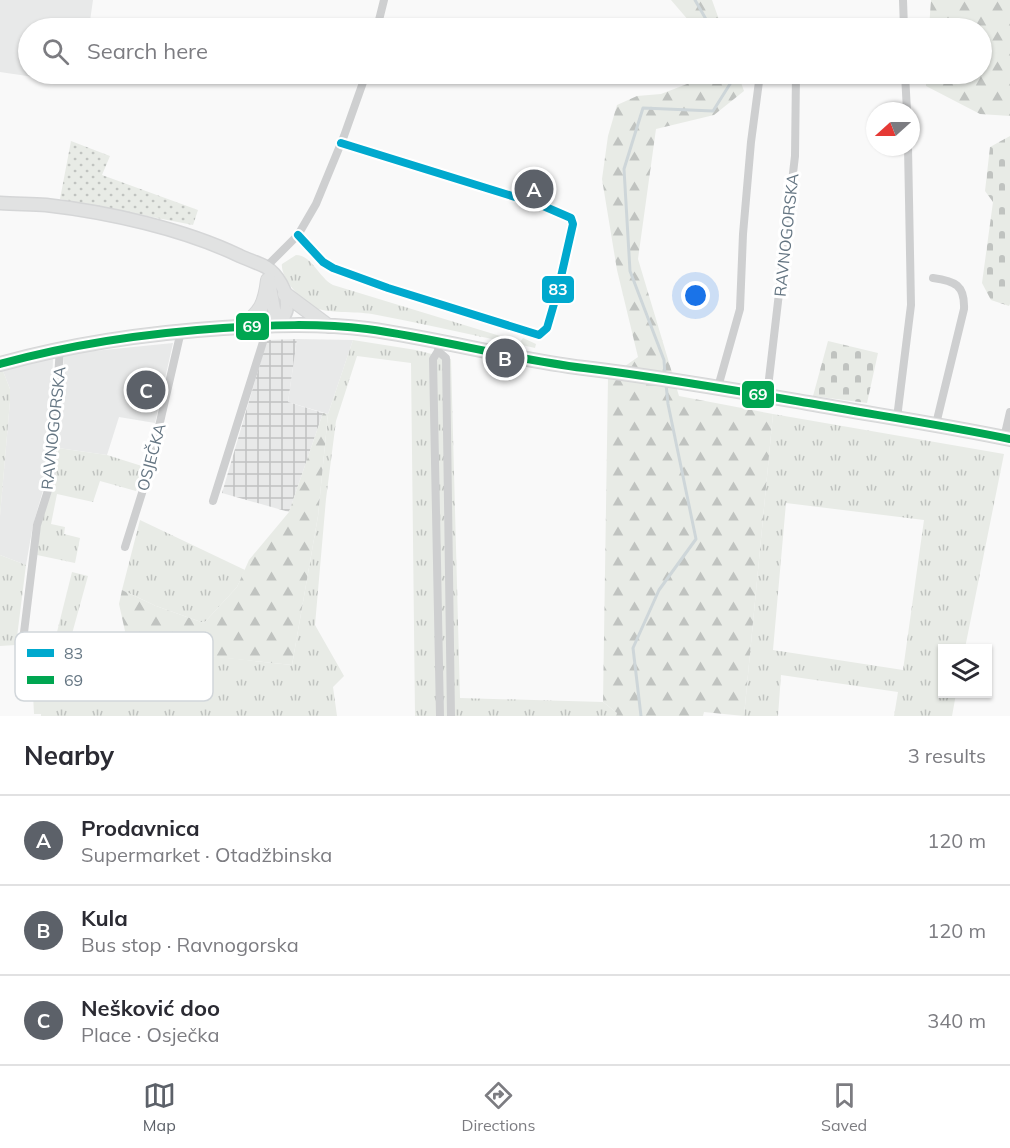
<!DOCTYPE html>
<html lang="en">
<head>
<meta charset="utf-8">
<style>
  :root { --surface:#fff; --page:#f2f2f3; --text:#2b2b33; --muted:#7c7c81; --line:#e1e1e2; --accent:#5c6169 }
  body { margin:0; font-family:Mulish,sans-serif; background:var(--page); color:var(--text) }
  .controls { position:absolute; right:18px; bottom:18px; display:grid; overflow:hidden; border-radius:0px; box-shadow:0 2px 4px #0004 }
  .controls button { width:54px; height:54px; display:grid; place-items:center; padding:0; border:0; border-bottom:2px solid var(--line); background:var(--surface); color:var(--text); font:30px sans-serif }
  .compass { position:absolute; left:866px; top:102px; width:54px; height:54px; border-radius:50%; background:var(--surface); box-shadow:0 2px 4px #0004; rotate:249deg }
  .you { position:absolute; left:696px; top:296px; width:21px; height:21px; margin:-15px; border:4px solid #fff; border-radius:50%; background:#1a73e8; box-shadow:0 0 0 9px #1a73e833 }
  .badge { display:grid; place-items:center; width:39px; height:39px; border-radius:50%; background:var(--accent); color:#fff; font-size:20px; font-weight:700 }
  .pin { position:absolute; translate:-50% -50%; border:3px solid #fff; box-shadow:0 2px 6px #0006 }
  .list { margin:0; padding:0; list-style:none }
  h2 { display:flex; justify-content:space-between; align-items:center; height:78px; margin:0; padding:0 24px; font-size:26px }
  h2 small { font-size:20px; font-weight:400; color:var(--muted) }
  .list li { display:grid; grid-template-columns:39px 1fr auto; gap:18px; align-items:center; box-sizing:border-box; height:90px; padding:0 24px; border-top:2px solid var(--line) }
  .list b { display:block; font-size:22px; white-space:nowrap }
  .list p { margin:0; font-size:20px; white-space:nowrap; color:var(--muted) }
  .list em { font-size:20px; font-style:normal; color:var(--muted) }
  .icon { flex:none; width:33px; height:33px; fill:none; stroke:currentColor; stroke-width:2; stroke-linecap:round; stroke-linejoin:round }
  .map { position:relative; flex:none; width:1010px; height:716px; overflow:hidden }
  .search { position:absolute; background:var(--surface); box-shadow:0 2px 4px #0004; left:18px; right:18px; top:18px; height:66px; display:flex; align-items:center; gap:15px; box-sizing:border-box; padding:0 21px; border-radius:33px; color:var(--muted); font-size:22px }
  .sheet { height:348px; background:var(--surface) }
  nav { display:flex; justify-content:space-around; align-items:center; box-sizing:border-box; height:84px; border-top:2px solid var(--line); background:var(--surface); font-size:16px; color:var(--muted) }
  nav a { display:grid; justify-items:center; gap:3px }
  nav .on { color:var(--accent) }
  .map>svg:first-child { display:block }
</style>
</head>
<body>
<div class="map">
<svg width="1010" height="716" viewBox="0 0 1010 716">
  <defs>
    <pattern id="industrial-grid" width="8" height="8" patternUnits="userSpaceOnUse" patternTransform="scale(1.5)"><rect width="8" height="8" fill="#e8e9e9"/><path d="M0 4h8M4 0v8" fill="none" stroke="#c0c1c2"/></pattern>
    <pattern id="grass-tufts" width="24" height="20" patternUnits="userSpaceOnUse" patternTransform="scale(1.5)"><rect width="24" height="20" fill="#e8ebe6"/><path d="M3 7l-1-3M5 7V3M7 7l1-3M15 17l-1-3M17 17v-4M19 17l1-3" fill="none" stroke="#c0c3c0"/></pattern>
    <pattern id="forest-firs" width="22" height="20" patternUnits="userSpaceOnUse" patternTransform="scale(1.5)"><rect width="22" height="20" fill="#e8ebe6"/><path d="M5 1l3.5 6h-7zM16 11l3.5 6h-7z" fill="#c0c3c0"/></pattern>
    <pattern id="cemetery-stones" width="16" height="16" patternUnits="userSpaceOnUse" patternTransform="scale(1.5)"><rect width="16" height="16" fill="#e8ebe6"/><path d="M2 7V4a2 2 0 0 1 4 0v3zM10 15v-3a2 2 0 0 1 4 0v3z" fill="#c0c3c0"/></pattern>
    <pattern id="park-dots" width="8" height="8" patternUnits="userSpaceOnUse" patternTransform="scale(1.5)"><rect width="8" height="8" fill="#e8ebe6"/><path d="M2 2h.1M6 6h.1" fill="none" stroke="#c0c3c0" stroke-width="1.8" stroke-linecap="round"/></pattern>
  </defs>
  <rect width="100%" height="100%" fill="#f9f9f9"/>
  <path fill="#e8e9e9" d="M0,0H93L89,28H28V74H82L81,84L0,72Z
    M297,339L353,340L328,414L288,402Z
    M173,343L155,423L119,417L107,455L58,448L64,354Z
    M53,358L51,420L46,480L33,525L26,565L0,555V516L10,401V389L3,371Z"/>
  <path fill="url(#industrial-grid)" d="M297,339L288,402L323,413L289,512L222,493L267,340Z"/>
  <path fill="url(#grass-tufts)" fill-rule="evenodd" d="M296,255C312,255 319,278 333,285L520,342L523,338L536,344L535,348C481,337 426,324 372,314C355,311 328,314 313,307C301,301 280,277 282,264Z
    M353,340L416,350L451,359L460,698L603,702L617,713L616,716H415L411,363L357,356L336,421L326,499L315,625L344,676L333,687L337,716H41V714H34L31,655L47,647L50,638L57,632L72,572L88,576L70,641L292,665L318,516L328,414Z
    M3,371L10,389V401L0,516V372Z
    M773,414L1004,454L965,648H942V694H956L952,716H894L898,692L781,675L778,716H744ZM786,503L924,520L903,670L773,650Z
    M58,448L107,455L145,467L136,491L100,481L93,502L57,494L51,524L65,527L64,534L80,538L75,563L37,555L41,521L55,483Z
    M140,520L245,570L237,587L204,623L156,606L122,590Z
    M0,555L26,565L16,645L0,646Z"/>
  <path fill="url(#forest-firs)" d="M671,0H712L722,28H695Z
    M931,0H1010V116L980,114L926,86V74H982V28H929Z
    M703,74H738L744,91L714,115L656,129L638,259L679,396L773,414L744,716L704,712L703,716H616L617,713L603,702L608,378L638,357L617,270L602,179L608,136L617,105L637,96L661,94L700,79Z
    M323,413L328,414L318,516L292,665L122,647L125,631L119,604L122,590L156,606L204,623L237,587L249,560L289,512Z"/>
  <path fill="url(#cemetery-stones)" d="M1010,136V304L1009,306L991,300L982,283L993,202L985,191L990,147Z
    M828,341L878,353L867,403L813,396Z"/>
  <path fill="url(#park-dots)" d="M71,141L110,156L102,175L198,210L193,225L60,199Z"/>
  <g fill="none" stroke-linecap="round" stroke-linejoin="round">
    <path stroke="#ced6d9" stroke-width="3" d="M695,0L711,28
      M665,375L664,360L630,271L624,169L643,108L713,111L730,84L728,74
      M641,716L633,648L659,590L696,539L668,404L666,384"/>
    <g stroke="#d5d6d7" stroke-width="15">
      <path id="secondary" d="M0,203C15,204 31,204 46,205C108,212 184,229 240,256C249,260 258,263 266,267C277,274 288,292 287,306C287,314 281,320 277,325
        M269,282L277,325"/>
    </g>
    <g stroke="#d5d6d7" stroke-width="16">
      <path id="primary" d="M285,294L328,326
        M242,327C261,311 265,305 268,280
        M0,364C72,344 148,333 223,328C270,325 319,323 367,329C440,339 511,359 584,368C659,377 733,390 808,403C875,415 943,425 1010,439"/>
    </g>
    <path stroke="#cecfd0" stroke-width="8" d="M903,0L904,28
      M377,28L384,0
      M905,74L907,111
      M298,235L323,262L333,268L388,288L539,335L547,328L558,290L573,224L571,218L541,205L341,143
      M266,267L298,235L316,204L344,136L366,74
      M933,278C955,281 965,285 964,309L936,424
      M439,341L438,351L446,358L451,716
      M438,351L433,359L440,716
      M718,387L740,309L743,234L751,142L760,74
      M767,396L795,156L796,74
      M897,418L911,305L908,147
      M1004,438L1010,412
      M213,501L268,326
      M125,547L148,474L181,331
      M22,649L37,525L51,481L60,348"/>
    <use href="#secondary" stroke="#e1e2e2" stroke-width="12"/>
    <use href="#primary" stroke="#e1e2e2" stroke-width="14"/>
    <g stroke="#fff" stroke-width="12">
      <path id="bus-1" d="M298,235L323,262L333,268L388,288L539,335L547,328L558,290L573,224L571,218L541,205L341,143"/>
    </g>
    <g stroke="#fff" stroke-width="12">
      <path id="bus-2" d="M0,364C72,344 148,333 223,328C270,325 319,323 367,329C440,339 511,359 584,368C659,377 733,390 808,403C875,415 943,425 1010,439"/>
    </g>
    <use href="#bus-1" stroke="#00a9ce" stroke-width="8"/>
    <use href="#bus-2" stroke="#00a651" stroke-width="8"/>
  </g>
  <g text-anchor="middle" dominant-baseline="central" stroke-width="6" stroke-linejoin="round" paint-order="stroke">
    <g font-size="16" fill="#657683" stroke="#fff">
      <text transform="translate(786 235) rotate(-84)">RAVNOGORSKA</text>
      <text transform="translate(53 428) rotate(-84)">RAVNOGORSKA</text>
      <text transform="translate(151 457) rotate(-75)">OSJEČKA</text>
    </g>
  </g>
  <rect x="15" y="632" width="198" height="69" rx="9" fill="#fff" stroke="#d1d6da" stroke-width="1.5"/>
  <rect x="27" y="649" width="27" height="8" fill="#00a9ce"/>
  <rect x="27" y="676" width="27" height="8" fill="#00a651"/>
  <g font-size="16" fill="#657683">
    <text x="64" y="659">83</text>
    <text x="64" y="686">69</text>
  </g>
  <g stroke="#fff" stroke-width="2">
    <rect x="541" y="275" width="34" height="29" rx="6" fill="#00a9ce"/>
    <rect x="235" y="312" width="35" height="29" rx="6" fill="#00a651"/>
    <rect x="741" y="380" width="34" height="29" rx="6" fill="#00a651"/>
  </g>
  <g font-size="16" text-anchor="middle" font-weight="bold" fill="#fff">
    <text x="558" y="295">83</text>
    <text x="252" y="332">69</text>
    <text x="758" y="400">69</text>
  </g>
</svg>
<div class="controls">
<button><svg class="icon" aria-label="layers" viewBox="0 0 24 24"><path d="M12 4l9 5-9 5-9-5zM3 14l9 5 9-5"/></svg></button>
</div>
<svg class="compass" viewBox="-18 -18 36 36"><path d="M0-13l5 13h-10z" fill="#e53935"/><path d="M0 13l5-13h-10z" fill="#7c7c81"/></svg>
<div class="you"></div>
<div class="pin badge" style="left:534px;top:189px">A</div>
<div class="pin badge" style="left:505px;top:358px">B</div>
<div class="pin badge" style="left:146px;top:390px">C</div>
<div class="search"><svg class="icon" aria-label="search" viewBox="0 0 24 24"><circle cx="10" cy="10" r="6"/><path d="M15 15l6 6"/></svg>Search here</div>
</div>
<section class="sheet">
<h2>Nearby<small>3 results</small></h2>
<ul class="list">
<li><span class="badge">A</span><div><b>Prodavnica</b><p>Supermarket · Otadžbinska</p></div><em>120 m</em></li>
<li><span class="badge">B</span><div><b>Kula</b><p>Bus stop · Ravnogorska</p></div><em>120 m</em></li>
<li><span class="badge">C</span><div><b>Nešković doo</b><p>Place · Osječka</p></div><em>340 m</em></li>
</ul>
</section>
<nav>
<a class="on"><svg class="icon" aria-label="map" viewBox="0 0 24 24"><path d="M3 6l6-2 6 2 6-2v14l-6 2-6-2-6 2zM9 4v14M15 6v14"/></svg>Map</a>
<a><svg class="icon" aria-label="directions" viewBox="0 0 24 24"><path d="M12 3l9 9-9 9-9-9zM9 14v-3h6M13 9l2 2-2 2"/></svg>Directions</a>
<a><svg class="icon" aria-label="saved" viewBox="0 0 24 24"><path d="M7 4h10v16l-5-4-5 4z"/></svg>Saved</a>
</nav>
</body>
</html>
